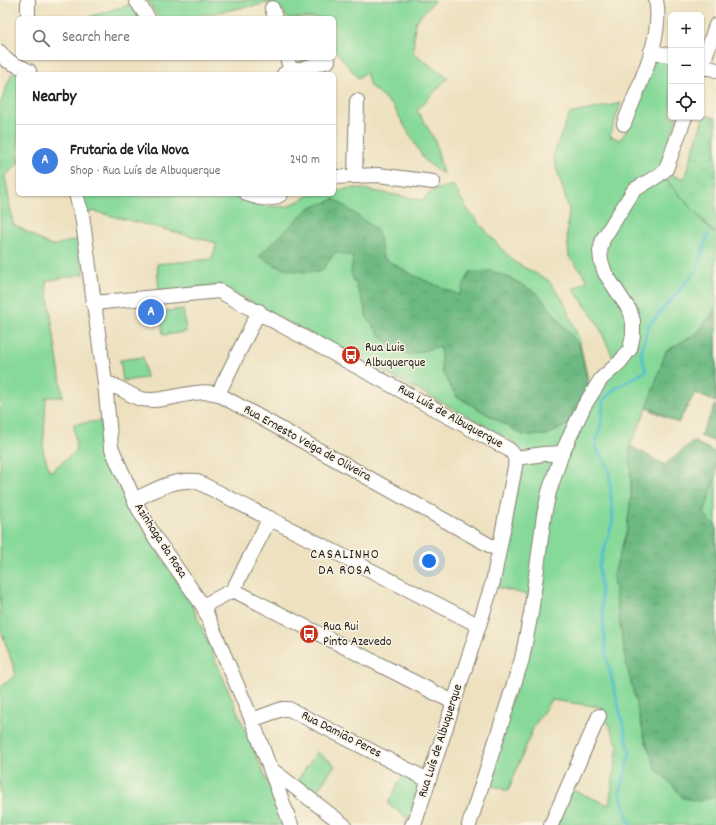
<!DOCTYPE html>
<html lang="en">
<head>
<meta charset="utf-8">
<style>
  :root { --surface:#fff; --page:#f2f2f2; --text:#202124; --muted:#757577; --line:#e0e0e0; --accent:#d93025 }
  body { margin:0; font-family:Dekko,sans-serif; background:var(--page); color:var(--text) }
  .controls { position:absolute; right:12px; top:12px; display:grid; overflow:hidden; border-radius:6px; box-shadow:0 1px 3px #0004 }
  .controls button { width:36px; height:36px; display:grid; place-items:center; padding:0; border:0; border-bottom:1px solid var(--line); background:var(--surface); color:var(--text); font:20px sans-serif }
  .you { position:absolute; left:429px; top:561px; width:14px; height:14px; margin:-10px; border:3px solid #fff; border-radius:50%; background:#1a73e8; box-shadow:0 0 0 6px #1a73e833 }
  .badge { display:grid; place-items:center; width:26px; height:26px; border-radius:50%; background:var(--accent); color:#fff; font-size:13px; font-weight:700 }
  .pin { position:absolute; translate:-50% -50%; border:2px solid #fff; box-shadow:0 1px 4px #0006 }
  .list { margin:0; padding:0; list-style:none }
  h2 { display:flex; justify-content:space-between; align-items:center; height:52px; margin:0; padding:0 16px; font-size:17px }
  h2 small { font-size:13px; font-weight:400; color:var(--muted) }
  .list li { display:grid; grid-template-columns:26px 1fr auto; gap:12px; align-items:center; box-sizing:border-box; height:72px; padding:0 16px; border-top:1px solid var(--line) }
  .list b { display:block; font-size:15px; white-space:nowrap }
  .list p { margin:0; font-size:13px; white-space:nowrap; color:var(--muted) }
  .list em { font-size:13px; font-style:normal; color:var(--muted) }
  .icon { flex:none; width:22px; height:22px; fill:none; stroke:currentColor; stroke-width:2; stroke-linecap:round; stroke-linejoin:round }
  .map { position:relative; flex:none; width:716px; height:825px; overflow:hidden }
  .search { position:absolute; background:var(--surface); box-shadow:0 1px 3px #0004; left:16px; top:16px; width:320px; height:44px; display:flex; align-items:center; gap:10px; box-sizing:border-box; padding:0 14px; border-radius:6px; color:var(--muted); font-size:15px }
  .panel { position:absolute; background:var(--surface); box-shadow:0 1px 3px #0004; left:16px; top:72px; width:320px; height:124px; border-radius:6px }
  .map>svg:first-child { display:block }
</style>
</head>
<body>
<div class="map">
<svg width="716" height="825" viewBox="0 0 716 825">
  <defs>
    <pattern id="forest-crowns" width="20" height="18" patternUnits="userSpaceOnUse"><rect width="20" height="18" fill="#6db982"/><path d="M2 6a3 3 0 1 1 6 0M12 15a3 3 0 1 1 6 0" fill="none" stroke="#5e9e70"/></pattern>
    <pattern id="park-crowns" width="20" height="18" patternUnits="userSpaceOnUse"><rect width="20" height="18" fill="#87d99a"/><path d="M2 6a3 3 0 1 1 6 0M12 15a3 3 0 1 1 6 0" fill="none" stroke="#74ba84"/></pattern>
  </defs>
  <rect width="100%" height="100%" fill="#fcf5e5"/>
  <filter id="ink" filterUnits="userSpaceOnUse"><feTurbulence type="fractalNoise" baseFrequency=".025" numOctaves="2"/><feDisplacementMap in="SourceGraphic" scale="8" xChannelSelector="R" yChannelSelector="G"/><feConvolveMatrix kernelMatrix="1 2 1 2 8 2 1 2 1" color-interpolation-filters="sRGB"/></filter>
  <filter id="wash" filterUnits="userSpaceOnUse"><feTurbulence type="fractalNoise" baseFrequency=".012" numOctaves="4" result="noise"/><feDisplacementMap in="SourceGraphic" scale="16" xChannelSelector="R" yChannelSelector="G"/><feGaussianBlur stdDeviation="0.9" result="paint"/><feColorMatrix in="noise" values="0 0 0 0 0 0 0 0 0 0 0 0 0 0 0 0 0 1.4 0 .05"/><feComposite in="paint" operator="in"/></filter>
  <g filter="url(#wash)">
    <rect width="100%" height="100%" fill="#ede1c0"/>
    <path fill="#87d99a" stroke="#527a5b" d="M147,0H435L415,22L413,53L448,78L417,110L435,140L443,174L425,161L393,106L370,86L366,72L358,78L334,49V18H287L284,11L269,3L185,18H159Z
      M132,4L142,18H85Z
      M653,57L671,61V117H677L660,169L663,179L667,181L713,233H716V402L695,393L678,423L647,408L630,446L665,465L693,441L716,453V825H556L572,790L609,805L618,746L601,707L551,700L534,726L508,791L485,783L517,683L528,595L496,587L524,457L515,443L477,421L219,285L159,292L157,264L212,259L217,243L93,211L87,214L81,194H232L267,206L286,207L313,194H334V190L357,188L422,200L434,190L453,185L468,210L499,246L516,263L548,280L563,300L579,339L589,385L614,360L597,322L573,289L588,280L569,256L567,234L569,210L553,156L569,114L621,103L610,136L620,140L628,129Z
      M12,73L18,74V164L5,176L13,224L51,246L79,239L84,274L46,281L63,397H46L43,451L50,472L76,451L74,424L100,421L105,452L123,497L191,603L286,825H0V688L16,674L0,627V104Z
      M183,309L186,332L163,335L160,312Z
      M143,357L146,378L123,381L120,360Z
      M317,752L335,765L315,794L297,781Z
      M403,774L418,782L420,785L408,819L388,804Z"/>
    <path fill="url(#forest-crowns)" stroke="#446a4f" d="M335,199L378,231L383,258L415,276L459,295L470,272L491,271L512,279L538,294L580,346L589,385L572,422L548,435H523L456,396L442,372L440,346L409,355L383,339L367,318L364,305L351,273L353,256L335,252L321,272C295,272 281,271 259,256L308,209Z
      M716,308V402L695,393L678,423L647,407L666,351L697,333Z
      M716,404V442L700,436Z
      M693,441L716,453V476L704,514L716,526V797L699,801L683,798L668,780L657,771L645,740L625,658L613,577L627,529L631,496L630,446L665,465Z"/>
    <path fill="url(#park-crowns)" stroke="#527a5b" d="M704,115L716,118V233H714L667,181L672,175L684,179Z"/>
    <g fill="none" stroke-linecap="round" stroke-linejoin="round">
      <path stroke="#54c1cc" stroke-width="3" d="M630,825L620,793L630,753L606,655L599,566L613,521L609,470L595,446L601,425L603,401L616,388L646,371L641,354L648,326L696,271L708,234"/>
    </g>
  </g>
  <g filter="url(#ink)">
    <g fill="none" stroke-linecap="round" stroke-linejoin="round">
      <g stroke="#847e6e" stroke-width="16">
        <path id="minor" d="M28,0V18
          M136,0L148,18
          M272,8L275,18
          M651,51L671,56
          M0,52L6,60L29,71
          M287,58L292,74
          M701,65L716,70
          M701,69L716,25
          M284,74L328,61
          M624,124C637,88 664,39 656,0
          M355,175L357,101
          M334,177L378,175L433,182
          M76,194L82,215L105,383L111,447L136,504L154,536L203,606L252,720L291,825
          M247,194C259,198 270,202 281,194
          M93,303L219,291L508,449C515,454 516,458 515,467L493,582L415,822L412,825
          M105,383C118,385 128,395 141,399C165,404 194,387 218,394L498,550
          M218,394L259,311
          M516,458L544,454L562,453L584,406L601,379L620,362L630,349L633,335V321L630,311L605,273L601,261L600,251L603,239L634,190L659,175L666,169L685,117
          M134,500C155,490 172,479 196,481L478,625
          M233,590L453,702
          M203,606L233,590L270,518
          M252,720L282,709H289L428,780
          M271,769L344,825
          M469,825L522,659L531,613L544,515L549,492L562,453
          M551,825L599,716"/>
      </g>
      <use href="#minor" stroke="#fff" stroke-width="14"/>
    </g>
  </g>
  <defs>
    <g id="bus-disc" transform="scale(1)"><circle r="9.5" fill="#c8321e" stroke="#fcf5e5"/><path d="M-5-6H5V4H4V6H2V4H-2V6H-4V4H-5ZM-3.5-4V0h7V-4ZM-3.5 1.2v1.5H-2V1.2ZM2 1.2v1.5H3.5V1.2Z" fill="#fff"/></g>
  </defs>
  <g fill-rule="evenodd">
    <use href="#bus-disc" x="351" y="355"/>
    <use href="#bus-disc" x="309" y="634"/>
  </g>
  <g text-anchor="middle" dominant-baseline="central" stroke-width="3" stroke-linejoin="round" paint-order="stroke">
    <g font-size="13" fill="#1c1c1c" stroke="#fcf5e5" text-anchor="start">
      <text x="365" y="348">Rua Luis<tspan x="365" dy="15">Albuquerque</tspan></text>
      <text x="323" y="627">Rua Rui<tspan x="323" dy="15">Pinto Azevedo</tspan></text>
    </g>
    <g font-size="13" fill="#1c1c1c" stroke="#fcf5e5">
      <text transform="translate(450 417) rotate(29)">Rua Luís de Albuquerque</text>
      <text transform="translate(307 444) rotate(29)">Rua Ernesto Veiga de Oliveira</text>
      <text transform="translate(160 541) rotate(57)">Azinhaga da Rosa</text>
      <text transform="translate(341 735) rotate(27)">Rua Damião Peres</text>
      <text transform="translate(441 741) rotate(-72)">Rua Luís de Albuquerque</text>
    </g>
    <g font-size="14" letter-spacing="1" fill="#1c1c1c" stroke="#fcf5e5">
      <text x="345" y="555">CASALINHO<tspan x="345" dy="16">DA ROSA</tspan></text>
    </g>
  </g>
</svg>
<div class="controls">
<button>+</button>
<button>−</button>
<button><svg class="icon" aria-label="locate" viewBox="0 0 24 24"><circle cx="12" cy="12" r="6"/><path d="M12 2v4M12 18v4M2 12h4M18 12h4"/></svg></button>
</div>
<div class="you"></div>
<div class="pin badge" style="left:151px;top:312px;background:#3f7fe0">A</div>
<div class="search"><svg class="icon" aria-label="search" viewBox="0 0 24 24"><circle cx="10" cy="10" r="6"/><path d="M15 15l6 6"/></svg>Search here</div>
<section class="panel">
<h2>Nearby<small></small></h2>
<ul class="list">
<li><span class="badge" style="background:#3f7fe0">A</span><div><b>Frutaria de Vila Nova</b><p>Shop · Rua Luís de Albuquerque</p></div><em>240 m</em></li>
</ul>
</section>
</div>
</body>
</html>
